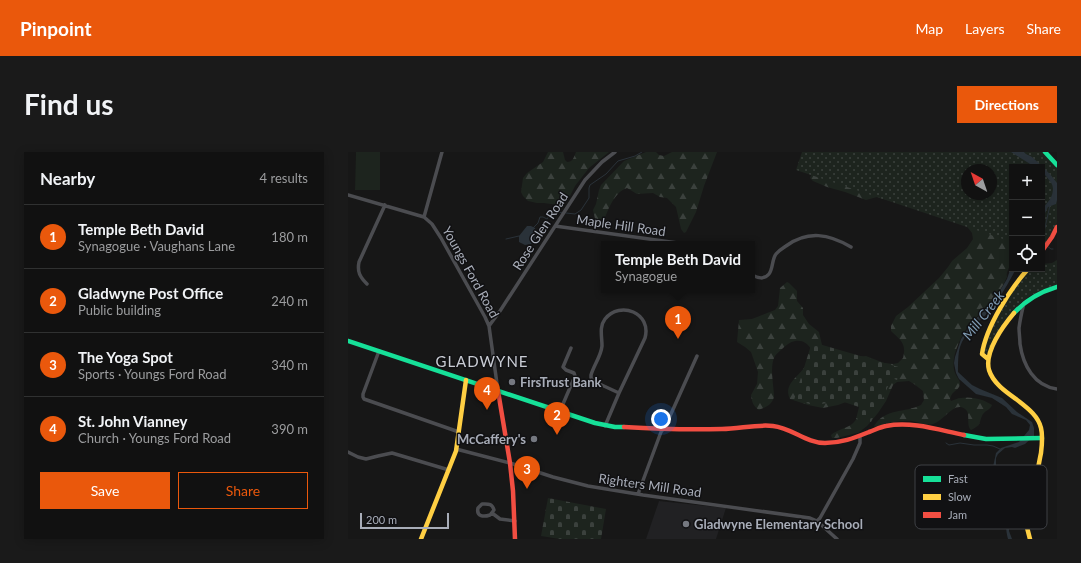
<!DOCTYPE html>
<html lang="en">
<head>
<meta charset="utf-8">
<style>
  :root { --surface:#111; --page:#1a1a1a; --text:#f1f3f6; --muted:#9c9d9f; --line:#303131; --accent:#ea580c }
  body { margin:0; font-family:Lato,sans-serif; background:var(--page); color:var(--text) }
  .controls { position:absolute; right:12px; top:12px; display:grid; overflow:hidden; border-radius:0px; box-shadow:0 2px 10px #0003 }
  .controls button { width:36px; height:36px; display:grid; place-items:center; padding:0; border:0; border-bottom:1px solid var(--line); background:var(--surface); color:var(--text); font:20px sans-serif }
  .compass { position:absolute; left:613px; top:12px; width:36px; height:36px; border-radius:50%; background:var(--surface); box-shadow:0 2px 10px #0003; rotate:320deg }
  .scale { position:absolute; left:12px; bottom:10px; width:89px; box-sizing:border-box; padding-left:4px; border:2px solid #a8adb8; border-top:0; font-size:11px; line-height:14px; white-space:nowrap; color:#a8adb8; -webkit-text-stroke:3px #111113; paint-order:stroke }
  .you { position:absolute; left:313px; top:267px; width:14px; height:14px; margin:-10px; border:3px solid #fff; border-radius:50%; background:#1a73e8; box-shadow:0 0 0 6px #1a73e833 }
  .badge { display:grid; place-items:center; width:26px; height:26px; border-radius:50%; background:var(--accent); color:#fff; font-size:13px; font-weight:700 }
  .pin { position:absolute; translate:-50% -33px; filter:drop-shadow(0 1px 2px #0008) }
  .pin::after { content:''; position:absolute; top:21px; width:14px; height:12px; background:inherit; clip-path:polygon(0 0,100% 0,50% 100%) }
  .popup { position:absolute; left:253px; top:89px; width:154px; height:52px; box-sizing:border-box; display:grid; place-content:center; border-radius:0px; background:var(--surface); filter:drop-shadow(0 1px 3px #0005); font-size:13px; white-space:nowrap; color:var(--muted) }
  .popup b { font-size:15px; color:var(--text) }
  .popup::after { content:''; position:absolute; left:50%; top:100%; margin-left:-8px; border:8px solid transparent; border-top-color:var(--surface) }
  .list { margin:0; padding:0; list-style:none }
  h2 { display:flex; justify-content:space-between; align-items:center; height:52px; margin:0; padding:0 16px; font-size:17px }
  h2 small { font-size:13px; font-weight:400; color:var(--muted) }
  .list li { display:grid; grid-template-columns:26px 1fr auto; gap:12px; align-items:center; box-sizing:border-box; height:64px; padding:0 16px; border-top:1px solid var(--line) }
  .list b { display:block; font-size:15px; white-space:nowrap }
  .list p { margin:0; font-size:13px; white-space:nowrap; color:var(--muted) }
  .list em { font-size:13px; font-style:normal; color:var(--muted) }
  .actions { display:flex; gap:8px; padding:12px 16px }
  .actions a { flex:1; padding:9px 0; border:1px solid var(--accent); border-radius:0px; text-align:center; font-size:14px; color:var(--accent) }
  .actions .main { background:var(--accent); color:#fff }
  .icon { flex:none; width:22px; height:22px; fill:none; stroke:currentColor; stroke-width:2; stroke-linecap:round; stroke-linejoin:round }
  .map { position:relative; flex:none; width:709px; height:387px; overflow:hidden; border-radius:0px }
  header { display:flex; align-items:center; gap:24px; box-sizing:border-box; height:56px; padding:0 20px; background:var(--accent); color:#fff }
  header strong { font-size:19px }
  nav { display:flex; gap:22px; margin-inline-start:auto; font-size:14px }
  .intro { display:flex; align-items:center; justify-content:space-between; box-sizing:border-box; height:96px; padding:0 24px }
  h1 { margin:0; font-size:28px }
  .button { padding:10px 18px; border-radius:0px; background:var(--accent); color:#fff; font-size:14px; font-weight:700 }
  main { display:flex; gap:24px; padding:0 24px }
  aside { flex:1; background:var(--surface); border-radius:0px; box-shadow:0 2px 10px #0003 }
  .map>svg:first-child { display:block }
</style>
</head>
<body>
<header>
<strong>Pinpoint</strong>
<nav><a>Map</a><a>Layers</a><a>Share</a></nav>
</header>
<div class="intro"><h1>Find us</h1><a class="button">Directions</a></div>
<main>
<aside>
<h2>Nearby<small>4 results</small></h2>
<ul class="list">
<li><span class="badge">1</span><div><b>Temple Beth David</b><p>Synagogue · Vaughans Lane</p></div><em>180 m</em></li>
<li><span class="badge">2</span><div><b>Gladwyne Post Office</b><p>Public building</p></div><em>240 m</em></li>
<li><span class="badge">3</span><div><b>The Yoga Spot</b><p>Sports · Youngs Ford Road</p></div><em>340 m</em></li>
<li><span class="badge">4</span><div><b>St. John Vianney</b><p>Church · Youngs Ford Road</p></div><em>390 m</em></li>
</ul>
<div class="actions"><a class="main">Save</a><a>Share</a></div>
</aside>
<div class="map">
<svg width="709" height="387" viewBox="0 0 709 387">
  <defs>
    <pattern id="forest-firs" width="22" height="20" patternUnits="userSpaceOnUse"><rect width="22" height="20" fill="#1d241e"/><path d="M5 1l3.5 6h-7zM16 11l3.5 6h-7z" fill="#3b413d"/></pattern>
    <pattern id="cemetery-stones" width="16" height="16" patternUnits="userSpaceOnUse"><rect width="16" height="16" fill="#1d241e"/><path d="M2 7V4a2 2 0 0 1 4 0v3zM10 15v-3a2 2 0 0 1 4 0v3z" fill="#3b413d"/></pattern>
    <pattern id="park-dots" width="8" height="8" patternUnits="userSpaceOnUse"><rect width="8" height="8" fill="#1d241e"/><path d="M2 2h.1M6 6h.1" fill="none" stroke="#3b413d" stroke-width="1.8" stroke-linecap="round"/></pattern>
  </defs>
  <rect width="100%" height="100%" fill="#171717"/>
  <path fill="#212123" d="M311,349L378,356L368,387H298Z"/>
  <path fill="url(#forest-firs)" fill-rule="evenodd" d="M200,0H215L217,8L219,10C225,10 226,5 228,0H261L241,16L227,34L220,48L216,51L210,53L196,51H189L180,49L175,44L173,40L175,26L179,21L195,10Z
    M298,0H308L311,3L316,4L324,0H369L356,34L348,60L338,80L336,81L333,77L328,55L319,46L312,45L305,41L289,42L279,36C266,40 258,61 255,73L254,75L250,76L248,71L245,58L248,52L251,38L253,33L276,9Z
    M483,0L664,15V109C662,113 660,117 659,121C658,125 660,123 658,127C654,136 647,146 641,153C630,164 620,171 613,186C608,196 603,210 607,221C609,226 612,228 612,232C611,239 604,238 602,247L603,249C607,248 609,246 613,246C622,244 636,247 644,253C642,258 638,258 635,262C630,271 635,272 623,278L622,277C618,271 623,261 617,257C606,249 596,269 585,272C577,274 571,270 564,269C551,268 539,271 527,275L526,274C537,256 557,261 573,253L576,248L575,239L566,232L561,229L549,230L545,233L538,249L530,261L519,274L510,281H509L489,286H484L483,283C486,280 490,279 494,277C507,273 510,266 514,254L498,250L490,253L475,256L460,253L442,247C434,231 454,223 460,210C461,207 462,201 463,197C459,191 455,188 447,189C442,190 438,193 434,197C432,199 429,201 427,204C421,214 426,234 426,245C424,253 418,255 411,258C405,254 404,250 403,243L409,232L410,220L403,200L397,195L389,190L391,168L404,167L427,158L430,154L432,136L439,130L441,131L449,139V149L455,156V163L461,172L471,180L474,193L476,196L507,205L518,204L536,211L545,212L550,211L555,206C559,191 552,188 543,179V174L548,164L560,155L591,126L600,115L604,109L619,96L625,87L624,81L617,72L529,45L518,48L497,40L479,35L465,29L462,26L465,19ZM619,18H643V42H619Z"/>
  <path fill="url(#cemetery-stones)" d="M464,190L554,216L549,228L544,226L523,270L508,267L511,255L493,249L466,253L446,248Z
    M200,346L258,357L253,387H212L193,384Z"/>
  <path fill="url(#park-dots)" fill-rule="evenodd" d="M454,0H695L709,15V70L706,78L694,95V15H664V90L448,18ZM619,18H643V42H619Z
    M709,108V134C700,137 690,139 682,144C663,155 649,183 639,202L636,201C639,184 651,159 661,144C666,134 675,126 682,117H694V112L704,111Z"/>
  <path fill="#1d241e" d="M8,0H32V38H7Z"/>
  <path fill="#2a3239" d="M663,0H676C678,3 681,3 684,5C693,13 702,21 709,31V48L708,52L700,55L694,67C694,64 693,60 695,57C699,49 704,49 705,37C705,28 694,24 694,15H687Z
    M179,74H183L187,76L189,86L183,92L177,93L171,90V84Z
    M664,112V117H668C660,132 652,146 641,159C632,170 616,181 612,195C610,201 610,213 610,220L624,233L632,237L654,246L669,260L684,270L686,276V284L677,292L667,296L664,295L657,296L650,302L648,306V314L658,349L661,361V379L664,387H660C656,373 660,357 652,344L653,342L645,315L648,301L653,296L671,290L681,278L682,273L678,268L664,262L658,255L644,246L628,242L611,227L608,221L606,211L607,205L613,187L621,175L633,161L641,155L647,147L659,127Z"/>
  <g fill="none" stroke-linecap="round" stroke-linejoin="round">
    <path stroke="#2a3239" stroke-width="1" d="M218,61L227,62L233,58L241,46V36L242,33L258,22L270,9L287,4L294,0
      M185,76L190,71L192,65H195L199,67C204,60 206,59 215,61
      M694,81L697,76L702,53
      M158,87L171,84
      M694,87L696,92
      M699,94L703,97H705
      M598,291L601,293L612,291L626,293H639L645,294L652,297"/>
    <path stroke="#4b4c50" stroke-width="3.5" d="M0,43L76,65L84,72L93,86L137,165L141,174L150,239
      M76,65L94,0
      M207,74L337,92
      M404,123C410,126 416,128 421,122C425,117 424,107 428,102C431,98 435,96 438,94C460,78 481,82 503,95
      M19,132C12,125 9,120 11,110L37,53
      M676,151C674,159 672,168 671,176C671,181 672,187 672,192C675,213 686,234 709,237
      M141,174L152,159L237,28L254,10L267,0
      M31,199L15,242V245L16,247L111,280
      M212,259L227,224L226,221L218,218L215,215L223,196
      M257,274L271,241L245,229L243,226V223C246,213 253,204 254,194C254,184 251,175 257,167C272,148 304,161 297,186L271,241
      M108,297L162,311L205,325L240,334L295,343L462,366L469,369L489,387
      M0,300L10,305L18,307L30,304L44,301L101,318
      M290,342L313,280L318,273L349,204
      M134,352C140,352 144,351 146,358L142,363C136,365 128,365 130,356Z
      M144,361L152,367L167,369
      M469,369L472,366L505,307L512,291V284"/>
    <path stroke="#16e098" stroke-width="4.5" d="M697,0L709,13
      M666,161C678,148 692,140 709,135
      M0,189L247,271L267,275H276
      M616,283L638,287L694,286"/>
    <path stroke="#ffcf43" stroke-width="4.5" d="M666,161C655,174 636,200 641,218C645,231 658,240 668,247C678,255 690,263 693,276C695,284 694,293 693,301C691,310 690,319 687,328C681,350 674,364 682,387
      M640,207L634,202C638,175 662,137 680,117
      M73,387L108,299L118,228"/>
    <path stroke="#f24e42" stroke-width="4.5" d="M694,99L704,85L709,75
      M150,239L162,311L165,339L167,387
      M276,275C309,277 341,278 374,277C391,277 408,272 425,274C444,276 458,291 477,291C494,291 506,286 521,280C527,278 532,275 538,274C564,269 591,278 616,283"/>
  </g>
  <g fill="#757880" stroke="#111113" stroke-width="1.5">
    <circle cx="164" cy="230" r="4"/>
    <circle cx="186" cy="287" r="4"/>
    <circle cx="338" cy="372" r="4"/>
  </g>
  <g text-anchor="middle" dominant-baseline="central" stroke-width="3" stroke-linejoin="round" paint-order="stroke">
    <g font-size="13" fill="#a8adb8" stroke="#111113">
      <text transform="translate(273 73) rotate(8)">Maple Hill Road</text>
      <text transform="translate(192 79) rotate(-57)">Rose Glen Road</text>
      <text transform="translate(123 120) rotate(61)">Youngs Ford Road</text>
      <text transform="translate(302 333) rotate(8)">Righters Mill Road</text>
    </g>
    <g font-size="13" font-weight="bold" fill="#a8adb8" stroke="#111113" text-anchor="start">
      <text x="172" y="230">FirsTrust Bank</text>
      <text x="178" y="287" text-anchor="end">McCaffery's</text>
      <text x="346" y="372">Gladwyne Elementary School</text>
    </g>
    <g font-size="14" font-style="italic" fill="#7f9bb3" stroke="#111113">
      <text transform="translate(635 163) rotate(-52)">Mill Creek</text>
    </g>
    <g font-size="15" letter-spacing="1" fill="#c9ccd4" stroke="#111113">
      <text x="134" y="209">GLADWYNE</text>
    </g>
  </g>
  <rect x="567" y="313" width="132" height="64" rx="6" fill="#111113" stroke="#3e4045" stroke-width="1"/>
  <rect x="575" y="324" width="18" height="6" fill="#16e098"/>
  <rect x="575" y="342" width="18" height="6" fill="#ffcf43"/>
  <rect x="575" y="360" width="18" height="6" fill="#f24e42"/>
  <g font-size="11" fill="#a8adb8">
    <text x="600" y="331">Fast</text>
    <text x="600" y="349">Slow</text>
    <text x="600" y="367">Jam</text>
  </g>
</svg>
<div class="controls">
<button>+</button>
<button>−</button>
<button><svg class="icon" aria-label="locate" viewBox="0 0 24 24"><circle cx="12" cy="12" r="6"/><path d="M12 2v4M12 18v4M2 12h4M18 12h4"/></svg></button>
</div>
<svg class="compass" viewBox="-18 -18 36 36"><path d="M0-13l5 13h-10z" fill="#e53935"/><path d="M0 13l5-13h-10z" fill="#9c9d9f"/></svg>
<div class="scale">200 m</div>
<div class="you"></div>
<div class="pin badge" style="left:330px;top:187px">1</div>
<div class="popup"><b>Temple Beth David</b>Synagogue</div>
<div class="pin badge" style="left:209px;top:283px">2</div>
<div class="pin badge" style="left:179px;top:337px">3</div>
<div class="pin badge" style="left:139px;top:258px">4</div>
</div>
</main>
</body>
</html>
